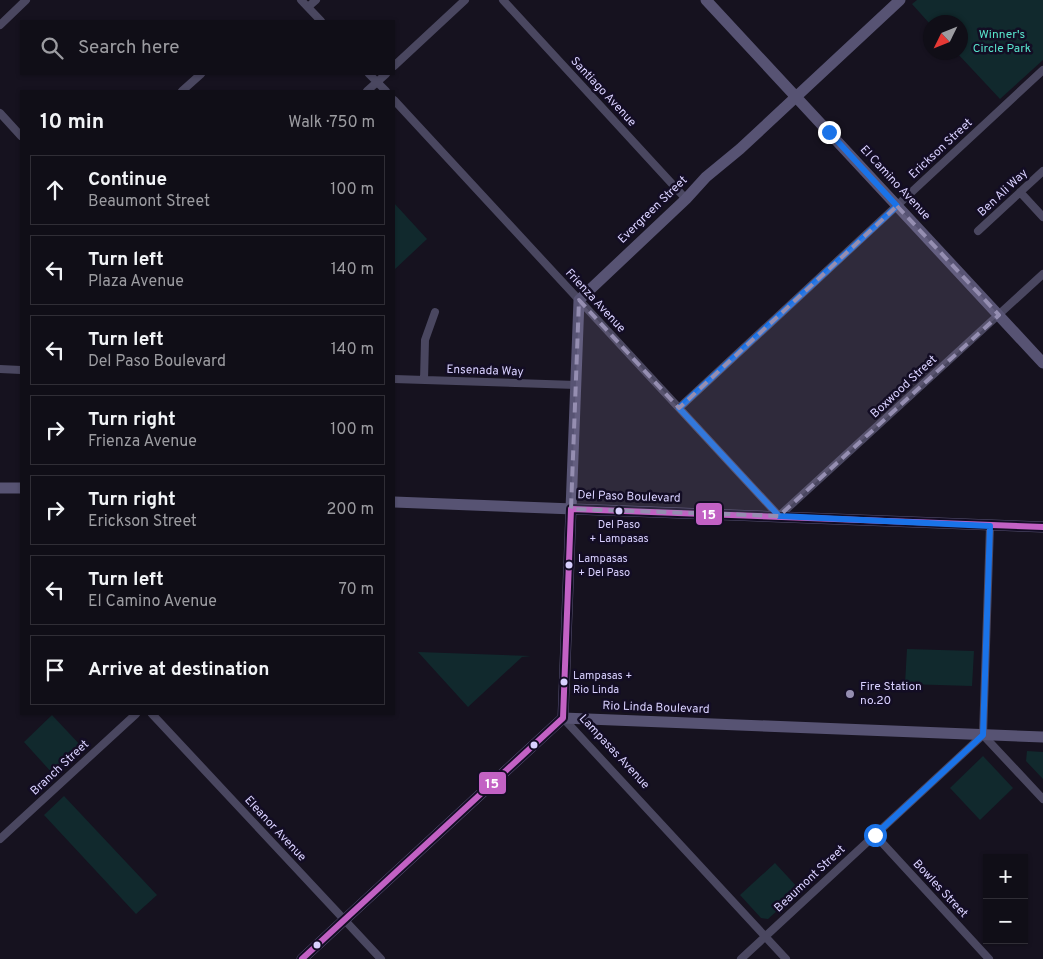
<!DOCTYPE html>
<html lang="en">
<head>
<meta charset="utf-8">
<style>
  :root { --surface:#100e17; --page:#191720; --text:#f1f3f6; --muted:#9c9ca1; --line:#302e36 }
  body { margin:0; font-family:Overpass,sans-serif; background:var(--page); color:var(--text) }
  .controls { position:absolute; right:15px; bottom:15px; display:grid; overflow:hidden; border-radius:0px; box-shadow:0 1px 4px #0004 }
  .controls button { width:45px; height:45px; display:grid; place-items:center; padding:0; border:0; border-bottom:1px solid var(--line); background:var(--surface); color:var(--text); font:25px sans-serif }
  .compass { position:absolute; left:923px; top:15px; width:45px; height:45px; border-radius:50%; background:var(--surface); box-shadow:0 1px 4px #0004; rotate:227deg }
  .stop { position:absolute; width:15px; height:15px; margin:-11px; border:4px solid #1a73e8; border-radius:50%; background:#fff }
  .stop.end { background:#1a73e8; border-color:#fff; box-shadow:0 1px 5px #0008 }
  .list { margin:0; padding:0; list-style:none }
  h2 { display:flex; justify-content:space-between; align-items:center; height:65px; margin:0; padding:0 20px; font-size:21px }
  h2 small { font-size:16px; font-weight:400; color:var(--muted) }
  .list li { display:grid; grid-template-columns:32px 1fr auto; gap:15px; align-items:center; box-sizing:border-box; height:70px; margin:0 10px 10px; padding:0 10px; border:1px solid var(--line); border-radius:0px }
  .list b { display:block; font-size:19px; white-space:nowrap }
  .list p { margin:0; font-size:16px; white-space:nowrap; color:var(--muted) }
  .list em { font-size:16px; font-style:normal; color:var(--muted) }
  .icon { flex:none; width:28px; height:28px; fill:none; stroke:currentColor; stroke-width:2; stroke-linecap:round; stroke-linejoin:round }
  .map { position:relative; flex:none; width:1043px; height:959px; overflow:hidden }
  .search { position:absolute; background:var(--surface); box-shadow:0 1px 4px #0004; left:20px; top:20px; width:375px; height:55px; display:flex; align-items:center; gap:12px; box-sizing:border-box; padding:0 18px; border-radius:0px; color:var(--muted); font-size:19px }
  .panel { position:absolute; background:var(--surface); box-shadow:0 1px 4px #0004; left:20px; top:90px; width:375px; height:625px; border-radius:0px }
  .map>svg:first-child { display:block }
</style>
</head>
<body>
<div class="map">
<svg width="1043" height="959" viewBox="0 0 1043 959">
  <rect width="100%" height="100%" fill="#16121f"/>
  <path fill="#11292d" d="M917,0H1043V60L1000,99L957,53L960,52V22H930V24L912,4Z
    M394,203L427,239L394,270Z
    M907,649L974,651L972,686L905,684Z
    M418,652L531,656L522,657L468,707Z
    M52,715L82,747L53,774L24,742Z
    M1027,751L1043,752V779L1026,761Z
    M983,756L1013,788L980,820L950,788Z
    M64,796L157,895L136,914L44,815Z
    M775,863L800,890L768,919L761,918L740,895Z"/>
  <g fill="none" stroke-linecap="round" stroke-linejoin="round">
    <path stroke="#4a4760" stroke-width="8" d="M301,0L321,21
      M503,0L686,199
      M308,7L316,0
      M0,25L26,0
      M394,66L465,0
      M369,74L386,91
      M182,91L201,74
      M367,91L386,74
      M394,100L779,516L1043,274
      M0,113L21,136
      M1020,192L1043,217
      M978,231L1043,171
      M0,369L21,370
      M394,379L576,385
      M424,380L425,340L435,312
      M679,408L1043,70
      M990,526L983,735L1043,799
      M152,714L381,959
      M563,718L786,959
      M875,835L989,959
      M0,839L136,714
      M741,959L983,735"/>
    <path stroke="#575373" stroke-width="11" d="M706,0L1043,363
      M0,488H21
      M394,502L1043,527
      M563,718L579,300L686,199L706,177L740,149L900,0
      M302,959L563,718L1043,737"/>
    <g stroke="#130d24" stroke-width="10">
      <path id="bus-1" d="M302,959L563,718L571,509L1043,527"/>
    </g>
    <use href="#bus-1" stroke="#c261c4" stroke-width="6"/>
  </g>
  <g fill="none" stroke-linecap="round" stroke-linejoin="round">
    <path stroke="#1a73e8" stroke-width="6" d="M829,132L897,206L679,408L779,516L990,526L983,735L875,835"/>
  </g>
  <path fill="#958eb1" fill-opacity="0.2" stroke="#958eb1" stroke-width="4" stroke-dasharray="10 6" stroke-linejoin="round" d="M897,206L999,315L779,516L571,509L579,300L679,408Z"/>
  <g fill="#d9d1ff" stroke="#130d24" stroke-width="2">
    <circle cx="619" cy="511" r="4.5"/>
    <circle cx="569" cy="565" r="4.5"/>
    <circle cx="564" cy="682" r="4.5"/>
    <circle cx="534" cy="745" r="4.5"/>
    <circle cx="317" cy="945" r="4.5"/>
  </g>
  <circle fill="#958eb1" stroke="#130d24" stroke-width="2" cx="850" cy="694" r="5"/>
  <g text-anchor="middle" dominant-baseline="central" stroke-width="5" stroke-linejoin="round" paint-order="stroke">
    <g font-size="11" fill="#d9d1ff" stroke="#130d24" text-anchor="start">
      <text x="619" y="525" text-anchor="middle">Del Paso<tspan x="619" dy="14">+ Lampasas</tspan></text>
      <text x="578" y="559">Lampasas<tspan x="578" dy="14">+ Del Paso</tspan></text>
      <text x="573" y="676">Lampasas +<tspan x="573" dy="14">Rio Linda</tspan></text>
    </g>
    <g font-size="12" fill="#58e4cc" stroke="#130d24">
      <text x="1002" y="35">Winner's<tspan x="1002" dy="14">Circle Park</tspan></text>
    </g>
    <g font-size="12" fill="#d9d1ff" stroke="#130d24">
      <text transform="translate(603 92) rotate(47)">Santiago Avenue</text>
      <text transform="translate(941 149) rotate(-43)">Erickson Street</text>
      <text transform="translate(895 183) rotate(47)">El Camino Avenue</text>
      <text transform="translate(1003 193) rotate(-43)">Ben Ali Way</text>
      <text transform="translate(653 210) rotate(-44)">Evergreen Street</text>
      <text transform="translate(595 301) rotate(47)">Frienza Avenue</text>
      <text transform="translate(485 371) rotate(2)">Ensenada Way</text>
      <text transform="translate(904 387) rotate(-43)">Boxwood Street</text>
      <text transform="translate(629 497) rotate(2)">Del Paso Boulevard</text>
      <text transform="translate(656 708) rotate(2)">Rio Linda Boulevard</text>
      <text transform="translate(614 752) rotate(47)">Lampasas Avenue</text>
      <text transform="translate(60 768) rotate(-43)">Branch Street</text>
      <text transform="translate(275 829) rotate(47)">Eleanor Avenue</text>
      <text transform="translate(810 879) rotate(-43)">Beaumont Street</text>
      <text transform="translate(940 889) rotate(47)">Bowles Street</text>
    </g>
    <g font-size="12" fill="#d9d1ff" stroke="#130d24" text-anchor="start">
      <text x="860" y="687">Fire Station<tspan x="860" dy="14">no.20</tspan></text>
    </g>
  </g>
  <g stroke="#130d24" stroke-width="2">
    <rect x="695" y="502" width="28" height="24" rx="5" fill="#c261c4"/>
    <rect x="478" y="771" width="29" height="24" rx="5" fill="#c261c4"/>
  </g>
  <g font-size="14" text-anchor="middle" font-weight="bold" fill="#fff">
    <text x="709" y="519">15</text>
    <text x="492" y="788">15</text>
  </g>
</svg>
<div class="controls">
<button>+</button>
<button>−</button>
</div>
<svg class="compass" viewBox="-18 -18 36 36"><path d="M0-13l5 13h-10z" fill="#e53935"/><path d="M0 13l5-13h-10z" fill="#9c9ca1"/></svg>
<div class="stop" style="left:875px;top:835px"></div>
<div class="stop end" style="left:829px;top:132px"></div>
<div class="search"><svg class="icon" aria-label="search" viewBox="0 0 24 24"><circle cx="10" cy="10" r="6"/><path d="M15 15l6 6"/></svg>Search here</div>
<section class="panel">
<h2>10 min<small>Walk · 750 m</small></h2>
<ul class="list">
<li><svg class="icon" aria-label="ahead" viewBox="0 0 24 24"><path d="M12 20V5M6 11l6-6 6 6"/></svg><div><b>Continue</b><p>Beaumont Street</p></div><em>100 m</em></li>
<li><svg class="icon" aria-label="left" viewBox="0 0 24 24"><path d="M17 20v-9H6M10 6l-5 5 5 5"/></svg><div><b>Turn left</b><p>Plaza Avenue</p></div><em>140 m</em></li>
<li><svg class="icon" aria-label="left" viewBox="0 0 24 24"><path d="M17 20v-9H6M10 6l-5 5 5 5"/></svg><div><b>Turn left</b><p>Del Paso Boulevard</p></div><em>140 m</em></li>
<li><svg class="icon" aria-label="right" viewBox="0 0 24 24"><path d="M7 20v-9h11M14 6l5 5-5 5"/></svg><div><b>Turn right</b><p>Frienza Avenue</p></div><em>100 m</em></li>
<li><svg class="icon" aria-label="right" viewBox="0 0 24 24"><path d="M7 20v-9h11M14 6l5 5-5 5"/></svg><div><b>Turn right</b><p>Erickson Street</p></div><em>200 m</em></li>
<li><svg class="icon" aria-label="left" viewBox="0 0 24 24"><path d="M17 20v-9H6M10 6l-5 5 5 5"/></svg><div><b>Turn left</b><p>El Camino Avenue</p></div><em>70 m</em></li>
<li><svg class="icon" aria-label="arrive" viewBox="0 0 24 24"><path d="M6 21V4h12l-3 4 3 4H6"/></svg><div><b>Arrive at destination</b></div></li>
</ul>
</section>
</div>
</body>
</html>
